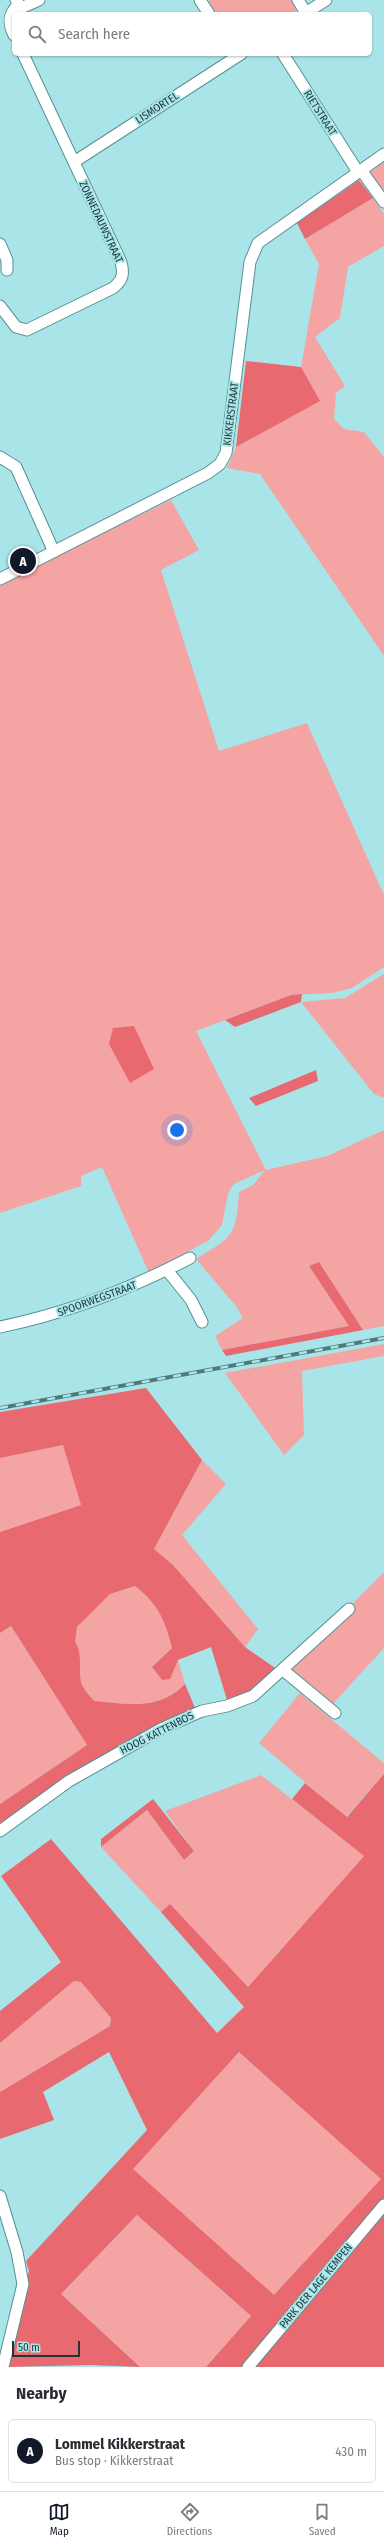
<!DOCTYPE html>
<html lang="en">
<head>
<meta charset="utf-8">
<style>
  :root { --surface:#fff; --page:#f2f2f3; --text:#2b2b33; --muted:#7c7c81; --line:#e1e1e2; --accent:#111827 }
  body { margin:0; font-family:"Fira Sans Condensed",sans-serif; background:var(--page); color:var(--text) }
  .scale { position:absolute; left:12px; bottom:10px; width:68px; box-sizing:border-box; padding-left:4px; border:2px solid #1d3637; border-top:0; font-size:11px; line-height:14px; white-space:nowrap; color:#1d3637; -webkit-text-stroke:3px #a9e5e8; paint-order:stroke }
  .you { position:absolute; left:177px; top:1130px; width:14px; height:14px; margin:-10px; border:3px solid #fff; border-radius:50%; background:#1a73e8; box-shadow:0 0 0 6px #1a73e833 }
  .badge { display:grid; place-items:center; width:26px; height:26px; border-radius:50%; background:var(--accent); color:#fff; font-size:13px; font-weight:700 }
  .pin { position:absolute; translate:-50% -50%; border:2px solid #fff; box-shadow:0 1px 4px #0006 }
  .list { margin:0; padding:0; list-style:none }
  h2 { display:flex; justify-content:space-between; align-items:center; height:52px; margin:0; padding:0 16px; font-size:17px }
  h2 small { font-size:13px; font-weight:400; color:var(--muted) }
  .list li { display:grid; grid-template-columns:26px 1fr auto; gap:12px; align-items:center; box-sizing:border-box; height:64px; margin:0 8px 8px; padding:0 8px; border:1px solid var(--line); border-radius:6px }
  .list b { display:block; font-size:15px; white-space:nowrap }
  .list p { margin:0; font-size:13px; white-space:nowrap; color:var(--muted) }
  .list em { font-size:13px; font-style:normal; color:var(--muted) }
  .icon { flex:none; width:22px; height:22px; fill:none; stroke:currentColor; stroke-width:2; stroke-linecap:round; stroke-linejoin:round }
  .map { position:relative; flex:none; width:384px; height:2367px; overflow:hidden }
  .search { position:absolute; background:var(--surface); box-shadow:0 1px 3px #0004; left:12px; right:12px; top:12px; height:44px; display:flex; align-items:center; gap:10px; box-sizing:border-box; padding:0 14px; border-radius:6px; color:var(--muted); font-size:15px }
  .sheet { height:124px; background:var(--surface) }
  nav { display:flex; justify-content:space-around; align-items:center; box-sizing:border-box; height:56px; border-top:1px solid var(--line); background:var(--surface); font-size:11px; color:var(--muted) }
  nav a { display:grid; justify-items:center; gap:2px }
  nav .on { color:var(--accent) }
  .map>svg:first-child { display:block }
</style>
</head>
<body>
<div class="map">
<svg width="384" height="2367" viewBox="0 0 384 2367">
  <rect width="100%" height="100%" fill="#a9e5e8"/>
  <path fill="#f5a4a4" d="M209,0H292L296,9L295,14H213Z
    M384,162V196L369,173Z
    M373,198L384,214V246L348,267L340,318L315,337L345,386L336,393L334,419L344,429L364,432L384,457V656L260,474L227,468L236,447L319,401L301,367L319,264L305,239Z
    M171,500L199,550L161,570L219,751L307,723L384,895V967L352,988L332,993L291,995L196,1031L266,1170L327,1156L384,1130V1326L363,1330L319,1262L309,1266L350,1326L222,1350L215,1336L243,1318L236,1306L196,1259C233,1236 236,1238 239,1192L253,1185L265,1170L234,1184L228,1193L222,1225L209,1240L149,1273L102,1167L81,1176V1186L0,1213V584Z
    M384,974V1098L374,1094L301,1002L345,998Z
    M384,1344V1356L302,1371L304,1435L284,1455L225,1373Z
    M63,1444L81,1505L0,1532V1458Z
    M202,1460L226,1484L182,1535L258,1629L245,1647L173,1565L154,1549Z
    M384,1572V1648L331,1706L293,1671L290,1666Z
    M135,1586C158,1604 165,1620 172,1648L152,1667L162,1680L178,1660L185,1684C159,1711 127,1704 94,1701C90,1696 85,1691 82,1685C77,1671 84,1654 75,1642L77,1627L110,1594Z
    M11,1626L87,1745L0,1804V1633Z
    M300,1693L384,1763V1774L346,1817L259,1743Z
    M261,1775L364,1856L248,1987L170,1905L161,1912L101,1847L147,1810L184,1860L194,1851L165,1811Z
    M74,1981L81,1982L111,2018L110,2026L0,2092V2043Z
    M239,2052L382,2179L274,2296L132,2169Z
    M137,2215L251,2316L206,2367H140L61,2294Z"/>
  <path fill="#e8696f" fill-rule="evenodd" d="M359,180L373,198L305,239L297,223Z
    M246,361L301,367L320,401L236,447Z
    M302,994L301,1002L235,1027L225,1020L291,995Z
    M134,1026L154,1069L130,1083L109,1044L113,1028Z
    M316,1070L318,1081L256,1106L249,1098Z
    M319,1262L363,1330L226,1356L222,1350L349,1326L309,1266Z
    M146,1388L202,1460L154,1549L173,1565L245,1647L278,1670L252,1691L227,1700L211,1647L178,1660L170,1679L162,1680L152,1667L172,1648C165,1620 158,1604 135,1586L110,1594L77,1627L75,1642C84,1654 77,1671 82,1685C85,1691 90,1696 94,1701C127,1704 159,1711 185,1684L195,1708C126,1739 61,1778 0,1824V1804L87,1745L11,1626L0,1633V1532L81,1505L63,1445L0,1458V1412Z
    M384,1774V2367H206L251,2316L137,2215L61,2294L140,2367L91,2365L7,2367L29,2271L26,2261L147,2130L109,2052L43,2092L54,2120L0,2139V2092L110,2026L111,2018L81,1982L74,1981L0,2043V2011L61,1962L1,1876L51,1839L217,2033L244,2007L161,1912L170,1904L248,1987L364,1856L292,1799L305,1783L347,1817ZM239,2052L381,2179L274,2295L133,2169Z
    M153,1799L194,1851L184,1860L147,1810L101,1847V1839Z"/>
  <g fill="none" stroke-linecap="round" stroke-linejoin="round">
    <g stroke="#569092" stroke-width="13">
      <path id="street" d="M16,0L21,8L39,0
        M200,0L209,14
        M298,0L306,13
        M304,14L326,0
        M14,35C8,23 8,14 18,5
        M283,54L358,172
        M74,162L241,54
        M361,170L384,202
        M0,244L7,260V270
        M0,306L16,327L27,330L113,288C123,280 124,274 121,262L23,54
        M0,457L16,467L54,552
        M0,579L208,473L220,464L226,453L250,262L258,243L384,154
        M167,1270L191,1300L202,1322
        M0,1327C68,1313 128,1290 190,1258
        M283,1670L335,1713
        M0,1831L69,1781L161,1729L202,1711L227,1706L253,1696L349,1609
        M0,2196L17,2252L23,2284L3,2367
        M248,2367L384,2205"/>
    </g>
    <use href="#street" stroke="#fff" stroke-width="11"/>
    <g stroke="#52797a" stroke-width="4">
      <path id="rail" d="M0,1408L384,1338"/>
    </g>
    <use href="#rail" stroke="#a9e5e8" stroke-width="2.5" stroke-dasharray="8" stroke-linecap="butt"/>
  </g>
  <g text-anchor="middle" dominant-baseline="central" stroke-width="4" stroke-linejoin="round" paint-order="stroke">
    <g font-size="11" fill="#1d3637" stroke="#a9e5e8">
      <text transform="translate(157 108) rotate(-33)">LISMORTEL</text>
      <text transform="translate(320 113) rotate(58)">RIETSTRAAT</text>
      <text transform="translate(101 222) rotate(65)">ZONNEDAUWSTRAAT</text>
      <text transform="translate(231 414) rotate(-83)">KIKKERSTRAAT</text>
      <text transform="translate(97 1299) rotate(-20)">SPOORWEGSTRAAT</text>
      <text transform="translate(157 1733) rotate(-27)">HOOG KATTENBOS</text>
      <text transform="translate(316 2286) rotate(-50)">PARK DER LAGE KEMPEN</text>
    </g>
  </g>
</svg>
<div class="scale">50 m</div>
<div class="you"></div>
<div class="pin badge" style="left:23px;top:561px">A</div>
<div class="search"><svg class="icon" aria-label="search" viewBox="0 0 24 24"><circle cx="10" cy="10" r="6"/><path d="M15 15l6 6"/></svg>Search here</div>
</div>
<section class="sheet">
<h2>Nearby<small></small></h2>
<ul class="list">
<li><span class="badge">A</span><div><b>Lommel Kikkerstraat</b><p>Bus stop · Kikkerstraat</p></div><em>430 m</em></li>
</ul>
</section>
<nav>
<a class="on"><svg class="icon" aria-label="map" viewBox="0 0 24 24"><path d="M3 6l6-2 6 2 6-2v14l-6 2-6-2-6 2zM9 4v14M15 6v14"/></svg>Map</a>
<a><svg class="icon" aria-label="directions" viewBox="0 0 24 24"><path d="M12 3l9 9-9 9-9-9zM9 14v-3h6M13 9l2 2-2 2"/></svg>Directions</a>
<a><svg class="icon" aria-label="saved" viewBox="0 0 24 24"><path d="M7 4h10v16l-5-4-5 4z"/></svg>Saved</a>
</nav>
</body>
</html>
